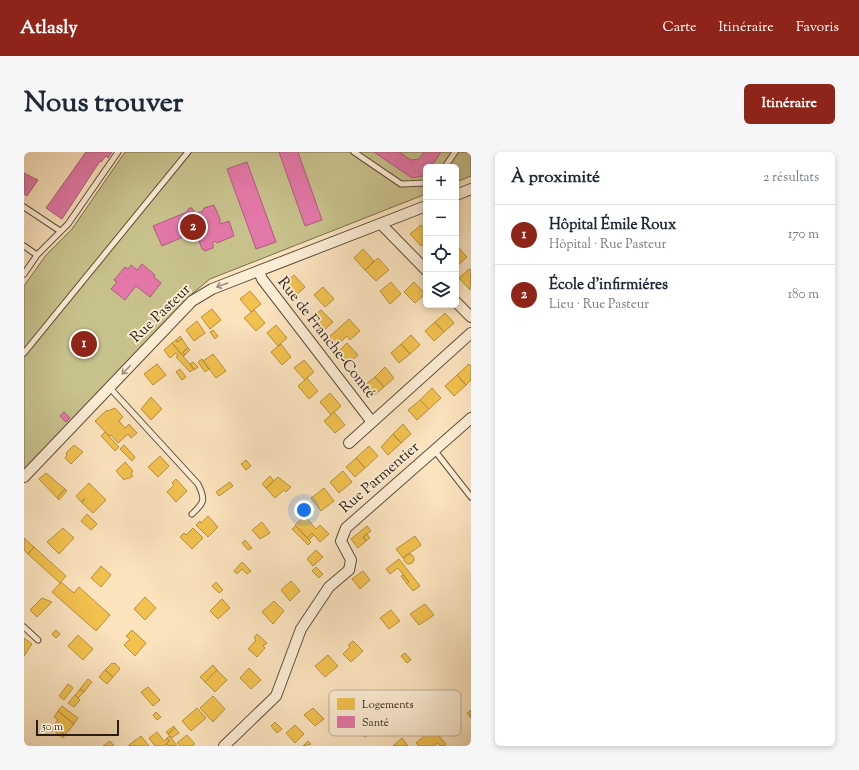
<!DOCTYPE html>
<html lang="fr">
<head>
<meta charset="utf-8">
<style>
  :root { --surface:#fff; --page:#f6f6f7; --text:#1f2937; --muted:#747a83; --line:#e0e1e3; --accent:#8f2418 }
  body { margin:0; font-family:"Sorts Mill Goudy",serif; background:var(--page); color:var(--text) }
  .controls { position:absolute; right:12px; top:12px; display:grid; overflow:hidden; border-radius:6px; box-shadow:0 2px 6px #0003 }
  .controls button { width:36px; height:36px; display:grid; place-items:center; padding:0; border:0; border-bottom:1px solid var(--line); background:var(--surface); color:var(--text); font:20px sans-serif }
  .scale { position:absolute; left:12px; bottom:10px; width:83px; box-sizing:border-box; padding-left:4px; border:2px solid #2a1e12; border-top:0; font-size:11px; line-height:14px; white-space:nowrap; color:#2a1e12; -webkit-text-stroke:3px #fcedd5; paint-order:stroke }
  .you { position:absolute; left:280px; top:358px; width:14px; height:14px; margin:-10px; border:3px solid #fff; border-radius:50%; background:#1a73e8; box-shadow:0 0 0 6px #1a73e833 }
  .badge { display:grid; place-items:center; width:26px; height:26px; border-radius:50%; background:var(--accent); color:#fff; font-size:13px; font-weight:700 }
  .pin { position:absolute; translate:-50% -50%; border:2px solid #fff; box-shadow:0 1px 4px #0006 }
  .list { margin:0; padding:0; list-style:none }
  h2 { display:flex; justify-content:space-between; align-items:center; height:52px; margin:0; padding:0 16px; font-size:17px }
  h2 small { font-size:13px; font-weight:400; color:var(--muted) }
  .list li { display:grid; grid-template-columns:26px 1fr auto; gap:12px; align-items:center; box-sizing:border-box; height:60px; padding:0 16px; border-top:1px solid var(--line) }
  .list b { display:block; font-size:15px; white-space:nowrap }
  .list p { margin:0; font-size:13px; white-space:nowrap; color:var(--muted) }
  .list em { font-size:13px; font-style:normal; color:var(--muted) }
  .icon { flex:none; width:22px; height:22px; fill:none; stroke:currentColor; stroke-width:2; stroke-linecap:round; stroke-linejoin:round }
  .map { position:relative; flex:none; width:447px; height:594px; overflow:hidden; border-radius:6px }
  header { display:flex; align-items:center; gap:24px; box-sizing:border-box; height:56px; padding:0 20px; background:var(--accent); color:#fff }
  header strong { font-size:19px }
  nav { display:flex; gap:22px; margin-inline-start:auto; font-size:14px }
  .intro { display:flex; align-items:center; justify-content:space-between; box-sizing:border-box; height:96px; padding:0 24px }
  h1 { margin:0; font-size:28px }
  .button { padding:10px 18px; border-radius:6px; background:var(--accent); color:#fff; font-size:14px; font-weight:700 }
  main { display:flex; gap:24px; padding:0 24px }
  aside { flex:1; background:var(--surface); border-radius:6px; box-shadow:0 2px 6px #0003 }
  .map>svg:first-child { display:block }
</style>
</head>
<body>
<header>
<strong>Atlasly</strong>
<nav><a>Carte</a><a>Itinéraire</a><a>Favoris</a></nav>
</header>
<div class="intro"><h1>Nous trouver</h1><a class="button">Itinéraire</a></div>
<main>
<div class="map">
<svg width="447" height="594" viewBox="0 0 447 594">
  <rect width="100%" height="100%" fill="#fbe3be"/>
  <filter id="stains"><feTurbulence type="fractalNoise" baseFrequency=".005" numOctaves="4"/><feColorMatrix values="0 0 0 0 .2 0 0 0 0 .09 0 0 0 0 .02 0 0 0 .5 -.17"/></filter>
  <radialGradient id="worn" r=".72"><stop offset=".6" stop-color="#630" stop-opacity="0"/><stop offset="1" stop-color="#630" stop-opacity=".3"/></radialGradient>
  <path fill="#c7c18c" stroke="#78704f" d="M101,0H447V24L432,30V15H402V42L186,127L169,141L0,317V134L22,103L48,77Z"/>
  <path fill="#f2c14e" stroke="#b6903c" d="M397,73L402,79V90L397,94L386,82Z
    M432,93L443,105L432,115Z
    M339,97L350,109L341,118L330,106Z
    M354,106L365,118L352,129L341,118Z
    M445,117L447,118L446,138L435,126Z
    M270,123L281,135L271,144L260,132Z
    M367,130L377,142L366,152L356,139Z
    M390,130L401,142L391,151L380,140Z
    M299,135L310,147L301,155L290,143Z
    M226,139L237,152L227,160L216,147Z
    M188,157L197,168L186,177L177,165Z
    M230,158L241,171L232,179L220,166Z
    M297,158L309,170L298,180L287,167Z
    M421,161L430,171L420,180L411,170Z
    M325,167L336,179L326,188L323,184L313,193L305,185Z
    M173,169L181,181L170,189L162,178Z
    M411,170L420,180L410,189L401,179Z
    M252,173L263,186L254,194L243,181Z
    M189,178L194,184L191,187L186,180Z
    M387,183L396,193L386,202L377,192Z
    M156,184L158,187L153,190L152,188Z
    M158,187L164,196L159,200L161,203L159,204L148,191L152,188L153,190Z
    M148,191L170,217L166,220L152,205L154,204L152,201L146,206L140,198Z
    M323,191L334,203L324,212L313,201Z
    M257,192L267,205L258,213L247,200Z
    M377,192L386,202L375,211L367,201Z
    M164,196L166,198L161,203L159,200Z
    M189,202L202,219L192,226L179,209Z
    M178,207L185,217L181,220L174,210Z
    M280,208L290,220L281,228L270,216Z
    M169,210L174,215L170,218L166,212Z
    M133,212L142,223L129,233L120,222Z
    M445,212L447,214V228L442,233L433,223Z
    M361,215L370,226L360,235L351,225Z
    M156,217L162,225L158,228L152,220Z
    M433,223L442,233L430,244L421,234Z
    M351,225L360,235L350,243L341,233Z
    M283,226L294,239L285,247L274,234Z
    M408,236L417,246L405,257L396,248Z
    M306,241L317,254L307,263L296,250Z
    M127,245L138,257L127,268L117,257Z
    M396,248L405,257L393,268L384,258Z
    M91,256L99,265L95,269L101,276L105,272L113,281L107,286L104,282L94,291L87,283L85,284L71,269L83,258L84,259Z
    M310,260L321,273L311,281L300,269Z
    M379,272L387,282L377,291L369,282Z
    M81,280L95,295L91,299L77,284Z
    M369,282L377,291L364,303L357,295Z
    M50,293L59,300L47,312L41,306L43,303L42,301Z
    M100,293L111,305L108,309L96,297Z
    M345,294L354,304L341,316L332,306Z
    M136,304L145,314L134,325L124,315Z
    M332,306L341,316L331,325L322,315Z
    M222,308L227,314L222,318L217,312Z
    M101,310L109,319L107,322L109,324L104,327L103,326L100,328L92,319Z
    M319,319L328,330L315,341L306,330Z
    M22,321L41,337L33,346L15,327Z
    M246,324L250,329L242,336L238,332Z
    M254,325L267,335L262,340L260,338L251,346L242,336Z
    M152,327L163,339L152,350L143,340L150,333L148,331Z
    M206,330L209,334L195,344L192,340Z
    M65,331L82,348L69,361L58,351L61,346L57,350L52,344Z
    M300,336L310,349L297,359L287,346Z
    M41,337L43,339L35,348L33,346Z
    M63,362L73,372L67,378L57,369Z
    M184,364L194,375L184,385L172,373L176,369L177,371Z
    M281,364L292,377L296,373L305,382L296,390L288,381L283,386L271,373Z
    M238,370L246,381L236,387L228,378Z
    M272,374L287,390L284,393L268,377Z
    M343,374L347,379L339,385L342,389L334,396L327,387Z
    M39,376L50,386L35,402L23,390Z
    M169,376L179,386L168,397L156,385L160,381L162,383Z
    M288,381L290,383L285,388L283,386Z
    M343,382L346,386L342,389L339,385Z
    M391,384L397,393L379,406L372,397Z
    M0,386L10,395L4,402L0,398Z
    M221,388L228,396L224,398L218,391Z
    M10,395L42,424L36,431L4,402Z
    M292,398L299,405L289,414L283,407Z
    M380 407a5 5 0 1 1 10 0a5 5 0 1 1-10 0Z
    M375,407L396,434L389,439L383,432L385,430L374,416L366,422L362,417Z
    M218,410L227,419L223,422L218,417L213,422L210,419Z
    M77,414L87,423L77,435L67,426Z
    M292,415L299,422L295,426L288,419Z
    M339,419L346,428L336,437L328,427Z
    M379,423L385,430L383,432L377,424Z
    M267,429L276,439L266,449L257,438Z
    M37,430L50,441L55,435L86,463L72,479L28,440Z
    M192,430L199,438L195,441L188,434Z
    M121,445L132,456L121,468L110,457Z
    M18,446L28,450L13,465L6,458Z
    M198,447L206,456L194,467L186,459Z
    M250,449L260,459L249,472L238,460Z
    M401,452L410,463L395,473L386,462Z
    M367,458L376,469L365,477L356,466Z
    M32,478L36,482L32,486L28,482Z
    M108,478L122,491L111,504L100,493L106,487L102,484Z
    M233,482L243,491L239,494L241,496L233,505L224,497L232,488L230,486Z
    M54,483L69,497L59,508L44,494Z
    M0,486L8,492L0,504Z
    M329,489L339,499L327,510L319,502L326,495L324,493Z
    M381,501L387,508L383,511L377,504Z
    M304,503L314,514L301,525L291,514Z
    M88,511L90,512L91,511L96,517L89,525L81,518Z
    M189,513L193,518L181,530L176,525Z
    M225,516L237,528L227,537L216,526Z
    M81,518L89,525L83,532L75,525Z
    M193,518L203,528L191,540L181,530Z
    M64,527L68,530L60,540L56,537Z
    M44,532L49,536L40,548L35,544Z
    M124,535L136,548L129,554L117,540Z
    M56,537L60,540L54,546L51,543Z
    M51,543L56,548L50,555L44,551Z
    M189,544L201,557L189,570L176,556Z
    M38,554L54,566L50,572L34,559Z
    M173,556L182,566L167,579L158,569Z
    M289,556L300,567L291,574L280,563Z
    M447,558V566L443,561Z
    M34,559L50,572L41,583L29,574L34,568L30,565Z
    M132,560L137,565L133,568L129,563Z
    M251,570L258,577L253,581L247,574Z
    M271,573L280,582L271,591L262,581Z
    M29,574L41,583L39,586L27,576Z
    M150,574L151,576L144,582L142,580Z
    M151,576L155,581L147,586L144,582Z
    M409,577L422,592L420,594H416L414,591L410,594H395L392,591Z
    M339,578L344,583L341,585L335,581Z
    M133,580L140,589L143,586L145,589L140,594H131L125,586Z
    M163,583L171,592L168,594H156L153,591Z
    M117,584L125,594H105V593Z
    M146,584L153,594L142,593L145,589L143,586Z
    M378,586L384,594H369Z
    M86,589L90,594H79Z
    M284,589L287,592L279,594Z"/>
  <path fill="#e377a8" stroke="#ac5c7b" d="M62,0H88L84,6L82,4L77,10L76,9L38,67L22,56Z
    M255,0H274L298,68L281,74Z
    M350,0H375L387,8L395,7L400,0H417L407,15H402L400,24L388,26Z
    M223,10L252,90L232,97L203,17Z
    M0,21L14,28L3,44L0,42Z
    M190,53L196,67V72L205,69L210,84L193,91L191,89L189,90V96L181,99L178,97L174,86L173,79L138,94L129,74L163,60L165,56H168L171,62L179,59L180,56Z
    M118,112L131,123L130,125L137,131L126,145L112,134L101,148L87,137L93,130L90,128L101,115L104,117L107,113L113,118Z
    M40,260L46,266L42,270L36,264Z"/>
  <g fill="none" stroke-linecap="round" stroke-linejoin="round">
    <g stroke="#5e4f3d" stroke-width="7">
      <path id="service" d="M330,0L377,32L402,31
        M421,15L431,0
        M0,55L36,79
        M0,94L13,103
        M0,122L13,103L44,72L94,0
        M0,201L164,0
        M85,235L174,332C182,348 180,351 168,362
        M411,299L447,345
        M0,475L14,488"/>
    </g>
    <g stroke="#5e4f3d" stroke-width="12">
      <path id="minor" d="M432,43L447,37
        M357,72L402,118
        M235,119L238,127L348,270
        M432,150L447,165
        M325,291L447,181
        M0,325L168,149L188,137L402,54
        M200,594L252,544L277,477L305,435L325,418L327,408L317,389L322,376L447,266"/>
    </g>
    <use href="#service" stroke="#fcedd5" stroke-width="5"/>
    <use href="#minor" stroke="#fcedd5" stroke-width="10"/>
  </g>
  <defs><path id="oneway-shaft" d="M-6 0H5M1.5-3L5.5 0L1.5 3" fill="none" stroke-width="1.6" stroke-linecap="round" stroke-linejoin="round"/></defs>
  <g stroke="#9e907d">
    <use href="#oneway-shaft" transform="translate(198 133) rotate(160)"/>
    <use href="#oneway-shaft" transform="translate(102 218) rotate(134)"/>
  </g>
  <g text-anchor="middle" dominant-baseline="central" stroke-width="4" stroke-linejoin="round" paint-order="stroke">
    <g font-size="15" fill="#2a1e12" stroke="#fcedd5">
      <text transform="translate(137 162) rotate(-44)">Rue Pasteur</text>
      <text transform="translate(302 186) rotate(52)">Rue de Franche-Comté</text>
      <text transform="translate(356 326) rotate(-41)">Rue Parmentier</text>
    </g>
  </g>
  <rect x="305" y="538" width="132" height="46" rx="6" fill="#fcedd5" stroke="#bdaf9a" stroke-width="1"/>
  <rect x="313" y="546" width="18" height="12" fill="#f2c14e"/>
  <rect x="313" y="564" width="18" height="12" fill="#e377a8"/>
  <g font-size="11" fill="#2a1e12">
    <text x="338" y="556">Logements</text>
    <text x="338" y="574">Santé</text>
  </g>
  <rect width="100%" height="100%" filter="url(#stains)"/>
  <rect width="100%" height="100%" fill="url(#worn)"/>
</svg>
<div class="controls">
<button>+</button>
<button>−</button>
<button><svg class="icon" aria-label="locate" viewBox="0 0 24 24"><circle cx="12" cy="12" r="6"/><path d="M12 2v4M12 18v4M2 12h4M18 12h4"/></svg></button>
<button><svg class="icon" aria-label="layers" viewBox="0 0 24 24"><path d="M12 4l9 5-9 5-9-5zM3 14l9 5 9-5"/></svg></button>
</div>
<div class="scale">50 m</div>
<div class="you"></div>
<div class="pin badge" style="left:60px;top:192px">1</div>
<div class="pin badge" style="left:169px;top:75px">2</div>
</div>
<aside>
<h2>À proximité<small>2 résultats</small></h2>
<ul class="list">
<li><span class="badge">1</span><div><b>Hôpital Émile Roux</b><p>Hôpital · Rue Pasteur</p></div><em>170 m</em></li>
<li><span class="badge">2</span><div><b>École d'infirmiéres</b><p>Lieu · Rue Pasteur</p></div><em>180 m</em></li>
</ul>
</aside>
</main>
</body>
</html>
